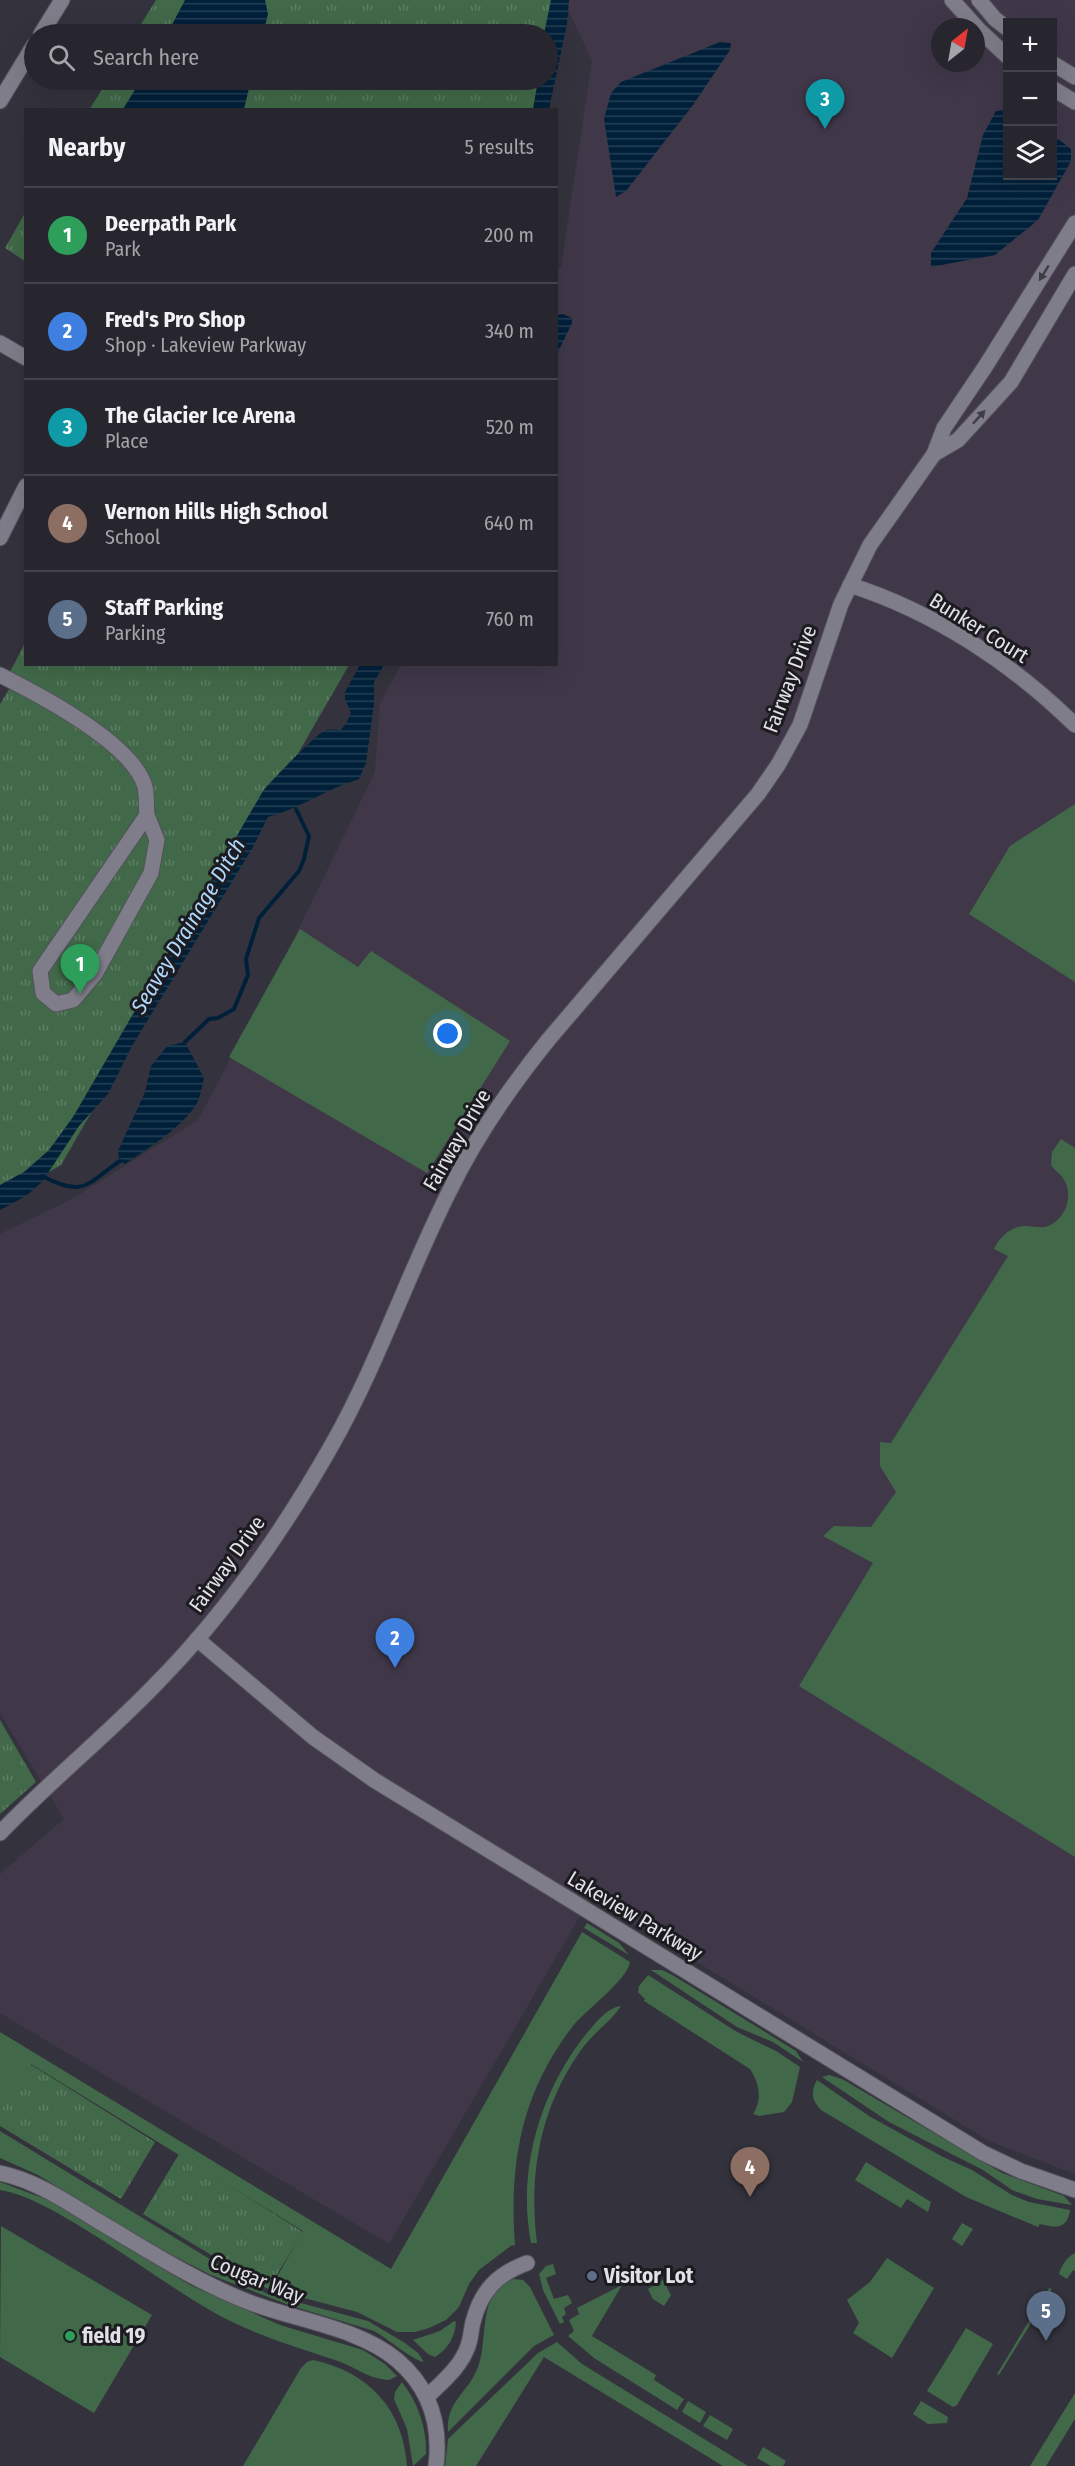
<!DOCTYPE html>
<html lang="en">
<head>
<meta charset="utf-8">
<style>
  :root { --surface:#27262e; --page:#33323a; --text:#f1f3f6; --muted:#a4a5aa; --line:#43434a; --accent:#86cf4b }
  body { margin:0; font-family:"Fira Sans Condensed",sans-serif; background:var(--page); color:var(--text) }
  .controls { position:absolute; right:18px; top:18px; display:grid; overflow:hidden; border-radius:0px; box-shadow:0 6px 24px #0002 }
  .controls button { width:54px; height:54px; display:grid; place-items:center; padding:0; border:0; border-bottom:2px solid var(--line); background:var(--surface); color:var(--text); font:30px sans-serif }
  .compass { position:absolute; left:931px; top:18px; width:54px; height:54px; border-radius:50%; background:var(--surface); box-shadow:0 6px 24px #0002; rotate:31deg }
  .you { position:absolute; left:448px; top:1034px; width:21px; height:21px; margin:-15px; border:4px solid #fff; border-radius:50%; background:#1a73e8; box-shadow:0 0 0 9px #1a73e833 }
  .badge { display:grid; place-items:center; width:39px; height:39px; border-radius:50%; background:var(--accent); color:#fff; font-size:20px; font-weight:700 }
  .pin { position:absolute; translate:-50% -50px; filter:drop-shadow(0 2px 3px #0008) }
  .pin::after { content:''; position:absolute; top:32px; width:21px; height:18px; background:inherit; clip-path:polygon(0 0,100% 0,50% 100%) }
  .list { margin:0; padding:0; list-style:none }
  h2 { display:flex; justify-content:space-between; align-items:center; height:78px; margin:0; padding:0 24px; font-size:26px }
  h2 small { font-size:20px; font-weight:400; color:var(--muted) }
  .list li { display:grid; grid-template-columns:39px 1fr auto; gap:18px; align-items:center; box-sizing:border-box; height:96px; padding:0 24px; border-top:2px solid var(--line) }
  .list b { display:block; font-size:22px; white-space:nowrap }
  .list p { margin:0; font-size:20px; white-space:nowrap; color:var(--muted) }
  .list em { font-size:20px; font-style:normal; color:var(--muted) }
  .icon { flex:none; width:33px; height:33px; fill:none; stroke:currentColor; stroke-width:2; stroke-linecap:round; stroke-linejoin:round }
  .map { position:relative; flex:none; width:1075px; height:2466px; overflow:hidden }
  .search { position:absolute; background:var(--surface); box-shadow:0 6px 24px #0002; left:24px; top:24px; width:534px; height:66px; display:flex; align-items:center; gap:15px; box-sizing:border-box; padding:0 21px; border-radius:33px; color:var(--muted); font-size:22px }
  .panel { position:absolute; background:var(--surface); box-shadow:0 6px 24px #0002; left:24px; top:108px; width:534px; height:558px; border-radius:0px }
  .map>svg:first-child { display:block }
</style>
</head>
<body>
<div class="map">
<svg width="1075" height="2466" viewBox="0 0 1075 2466">
  <defs>
    <pattern id="park-tufts" width="24" height="20" patternUnits="userSpaceOnUse" patternTransform="scale(1.5)"><rect width="24" height="20" fill="#416949"/><path d="M3 7l-1-3M5 7V3M7 7l1-3M15 17l-1-3M17 17v-4M19 17l1-3" fill="none" stroke="#5c7e63"/></pattern>
    <pattern id="water-rules" width="6" height="5" patternUnits="userSpaceOnUse" patternTransform="scale(1.5)"><rect width="6" height="5" fill="#00203a"/><path d="M0 2.5h6" fill="none" stroke="#254056"/></pattern>
  </defs>
  <rect width="100%" height="100%" fill="#34333d"/>
  <path fill="#403849" fill-rule="evenodd" d="M564,0H1075V2174L989,2141L591,1897L389,2244L0,2013V1874L64,1819L0,1713V1234L72,1199L198,1120L288,951L375,772L380,703L401,665L556,664L557,271L561,268L592,61ZM1008,22H1052V176H1008ZM940,27H976V63H940Z"/>
  <path fill="#416949" d="M1075,804V982L969,914L1010,846Z
    M300,929L358,967L371,951L510,1041L427,1173L229,1057Z
    M1061,1139L1075,1148V1857L799,1686L873,1563L823,1536L834,1526L871,1527L896,1492L880,1466V1442L891,1443L1008,1256L994,1249C1000,1236 1012,1226 1026,1226C1032,1226 1039,1228 1045,1227C1065,1222 1075,1195 1063,1178C1060,1173 1054,1170 1051,1165L1052,1152Z
    M587,1923L619,1943L629,1955L584,1928Z
    M582,1932L630,1962C628,1979 586,2010 573,2026C521,2093 509,2163 515,2246L512,2245L479,2270L469,2284L459,2307L446,2320L429,2328L415,2332H397L357,2312L270,2289L303,2231L31,2064L0,2113V2032L391,2269Z
    M651,1970H662L674,1976L796,2051L803,2062L773,2042L737,2027Z
    M648,1975L737,2032L776,2051L800,2067L792,2102L784,2112L759,2116L753,2114C763,2099 759,2083 750,2069L644,2001L645,1999L638,1992L639,1986Z
    M621,2006C612,2020 595,2032 584,2046C541,2104 528,2172 537,2243H531C517,2170 540,2092 586,2034C596,2023 606,2008 621,2006Z
    M829,2075L842,2079L1002,2173L1064,2196L1072,2205L1037,2199L1012,2190L983,2170L889,2122L822,2077Z
    M817,2080L869,2116L943,2157L972,2170L1012,2195L1029,2202L1070,2210C1067,2230 1056,2228 1040,2224L1038,2227L966,2197L821,2110C812,2101 810,2092 817,2080Z
    M0,2131L267,2294L368,2321L405,2343L418,2353L424,2362C412,2360 387,2338 374,2331L289,2305L211,2275L158,2248L38,2175L0,2158Z
    M866,2162L931,2202L928,2212L907,2199L901,2208L855,2180Z
    M0,2182L48,2200L190,2285L280,2325L363,2350L385,2364L397,2376L389,2380C368,2379 354,2366 335,2360C291,2345 248,2333 208,2309C164,2283 123,2252 78,2225C54,2211 28,2195 0,2190Z
    M962,2223L973,2229L962,2246L952,2239Z
    M1,2226L152,2315L94,2413L0,2357Z
    M1075,2253V2271L1073,2270L1067,2279L1059,2274C1061,2266 1068,2256 1075,2253Z
    M887,2258L934,2288L892,2358L853,2333L859,2323L847,2300L870,2282Z
    M553,2264L556,2274L546,2278L554,2299L568,2295L572,2303L564,2308L566,2314L562,2317L564,2322L560,2324L543,2290L539,2274L546,2266Z
    M514,2279L523,2280L530,2287L554,2335L534,2346L448,2432C446,2400 468,2394 478,2367C489,2339 476,2291 514,2279Z
    M663,2280L671,2295L664,2306L653,2299L648,2289Z
    M622,2285L592,2336L656,2375L654,2380L684,2399L677,2410L594,2358L568,2336L574,2331L569,2320L579,2314L577,2308Z
    M1049,2288L1052,2289L999,2375L997,2374Z
    M454,2321L456,2322C455,2337 448,2349 435,2357L428,2354L413,2340L440,2331Z
    M966,2328L993,2344L957,2405L953,2407L927,2391Z
    M557,2342L582,2364L748,2466H723L544,2357L476,2466H445L448,2439L538,2353Z
    M313,2360C369,2372 403,2409 407,2466H243L301,2368L307,2362Z
    M402,2382C418,2403 427,2428 426,2454L413,2466L407,2429L394,2399L395,2392Z
    M1075,2393V2419L1046,2466H1030Z
    M688,2401L706,2412L700,2423L682,2412Z
    M921,2401L948,2417L947,2423L928,2424L913,2414Z
    M710,2415L733,2429L727,2440L703,2426Z
    M763,2447L786,2461L783,2466H771L757,2458Z"/>
  <path fill="url(#park-tufts)" d="M156,0H564L545,109L89,110L108,80H548V34H135Z
    M25,213L26,261H25L5,248Z
    M25,643L26,664L349,665L61,1165L0,1200V704L11,686V670Z
    M0,1720L36,1782L0,1814Z
    M30,2064L155,2142L121,2199L0,2126V2112Z
    M179,2154L303,2232L268,2289L143,2214Z"/>
  <path fill="url(#water-rules)" d="M185,0H265L268,14L263,34H167Z
    M551,0H569L567,24L549,109H533L538,80H548V34H544Z
    M720,42L731,43L730,50L693,105L626,191L616,197L604,119L611,93L621,82Z
    M141,80H251L244,109H123Z
    M1007,110L1008,176H1052L1053,135L1071,149V161L1038,220L995,255L931,267V253L967,198L983,135L996,111Z
    M563,314L572,318V323L557,354V315Z
    M360,665H384L374,682V704L366,763L359,779C326,789 301,808 268,817L253,847L132,1046L108,1094L79,1126L42,1182L26,1196L0,1210V1185L24,1172L49,1150L73,1117L263,791C270,782 318,732 326,730C330,729 336,730 341,730L347,722L351,713L345,699V692Z
    M185,1042L204,1078C202,1085 201,1094 198,1101C187,1124 146,1150 125,1164L119,1160L118,1151L145,1092L151,1066L167,1046Z"/>
  <g fill="none" stroke-linecap="round" stroke-linejoin="round">
    <path stroke="#00203a" stroke-width="4" d="M185,1042L209,1019L218,1018L234,1009L248,975L246,959L259,918L299,871L304,859L309,836L296,809
      M42,1176C85,1198 86,1184 120,1161"/>
    <g stroke="#53525a" stroke-width="17">
      <path id="minor" d="M41,34L62,0
        M0,101L34,45
        M0,343L26,358
        M0,538L26,486
        M0,675C38,694 134,744 145,787C147,796 146,806 147,815L40,971L43,993L56,1004L73,1000L95,974L151,873L157,840L147,815
        M0,2173C35,2180 67,2202 98,2221C146,2249 193,2280 246,2301C293,2320 358,2327 397,2360C430,2388 441,2425 436,2466
        M427,2397C442,2382 461,2367 468,2346C471,2338 471,2330 473,2322C481,2291 497,2274 527,2263"/>
    </g>
    <g stroke="#53525a" stroke-width="17">
      <path id="tertiary" d="M952,0L979,30L1008,57
        M979,0L995,19L1008,29
        M1052,63L1075,77
        M1052,88L1075,102
        M850,585C934,612 1012,663 1075,725
        M197,1639L313,1737L374,1780L983,2153L1021,2171L1075,2190"/>
    </g>
    <g stroke="#53525a" stroke-width="17">
      <path id="secondary" d="M934,454L958,440L1011,382L1075,274
        M0,1833C50,1781 106,1736 156,1684C226,1613 284,1530 333,1443C378,1363 407,1276 448,1194C475,1138 510,1087 549,1039L758,794L778,765L800,725L841,604L870,545L934,454L944,428L985,367L1075,223"/>
    </g>
    <use href="#minor" stroke="#7f7d89" stroke-width="15"/>
    <use href="#tertiary" stroke="#7f7d89" stroke-width="15"/>
    <use href="#secondary" stroke="#7f7d89" stroke-width="15"/>
  </g>
  <defs><path id="oneway-solid" d="M-6-.8H1V-3.2L6.5 0L1 3.2V.8H-6Z" transform="scale(1.5)"/></defs>
  <g fill="#3f3d45">
    <use href="#oneway-solid" transform="translate(1044 273) rotate(122)"/>
    <use href="#oneway-solid" transform="translate(979 417) rotate(-48)"/>
  </g>
  <circle fill="#5c6f8a" stroke="#1c1b20" stroke-width="2" cx="592" cy="2276" r="6"/>
  <circle fill="#2e9e5b" stroke="#1c1b20" stroke-width="2" cx="70" cy="2336" r="6"/>
  <g text-anchor="middle" dominant-baseline="central" stroke-width="6" stroke-linejoin="round" paint-order="stroke">
    <g font-size="21" fill="#e2e1e8" stroke="#1c1b20">
      <text transform="translate(979 628) rotate(32)">Bunker Court</text>
      <text transform="translate(790 679) rotate(-69)">Fairway Drive</text>
      <text transform="translate(457 1140) rotate(-60)">Fairway Drive</text>
      <text transform="translate(227 1564) rotate(-54)">Fairway Drive</text>
      <text transform="translate(635 1916) rotate(31)">Lakeview Parkway</text>
      <text transform="translate(257 2279) rotate(22)">Cougar Way</text>
    </g>
    <g font-size="21" font-weight="bold" fill="#e2e1e8" stroke="#1c1b20" text-anchor="start">
      <text x="604" y="2276">Visitor Lot</text>
      <text x="82" y="2336">field 19</text>
    </g>
    <g font-size="22" font-style="italic" fill="#aed6fa" stroke="#1c1b20">
      <text transform="translate(188 926) rotate(-59)">Seavey Drainage Ditch</text>
    </g>
  </g>
</svg>
<div class="controls">
<button>+</button>
<button>−</button>
<button><svg class="icon" aria-label="layers" viewBox="0 0 24 24"><path d="M12 4l9 5-9 5-9-5zM3 14l9 5 9-5"/></svg></button>
</div>
<svg class="compass" viewBox="-18 -18 36 36"><path d="M0-13l5 13h-10z" fill="#e53935"/><path d="M0 13l5-13h-10z" fill="#a4a5aa"/></svg>
<div class="you"></div>
<div class="pin badge" style="left:80px;top:994px;background:#2e9e5b">1</div>
<div class="pin badge" style="left:395px;top:1668px;background:#3f7fe0">2</div>
<div class="pin badge" style="left:825px;top:129px;background:#0f9aa8">3</div>
<div class="pin badge" style="left:750px;top:2197px;background:#8d6e63">4</div>
<div class="pin badge" style="left:1046px;top:2341px;background:#5c6f8a">5</div>
<div class="search"><svg class="icon" aria-label="search" viewBox="0 0 24 24"><circle cx="10" cy="10" r="6"/><path d="M15 15l6 6"/></svg>Search here</div>
<section class="panel">
<h2>Nearby<small>5 results</small></h2>
<ul class="list">
<li><span class="badge" style="background:#2e9e5b">1</span><div><b>Deerpath Park</b><p>Park</p></div><em>200 m</em></li>
<li><span class="badge" style="background:#3f7fe0">2</span><div><b>Fred's Pro Shop</b><p>Shop · Lakeview Parkway</p></div><em>340 m</em></li>
<li><span class="badge" style="background:#0f9aa8">3</span><div><b>The Glacier Ice Arena</b><p>Place</p></div><em>520 m</em></li>
<li><span class="badge" style="background:#8d6e63">4</span><div><b>Vernon Hills High School</b><p>School</p></div><em>640 m</em></li>
<li><span class="badge" style="background:#5c6f8a">5</span><div><b>Staff Parking</b><p>Parking</p></div><em>760 m</em></li>
</ul>
</section>
</div>
</body>
</html>
